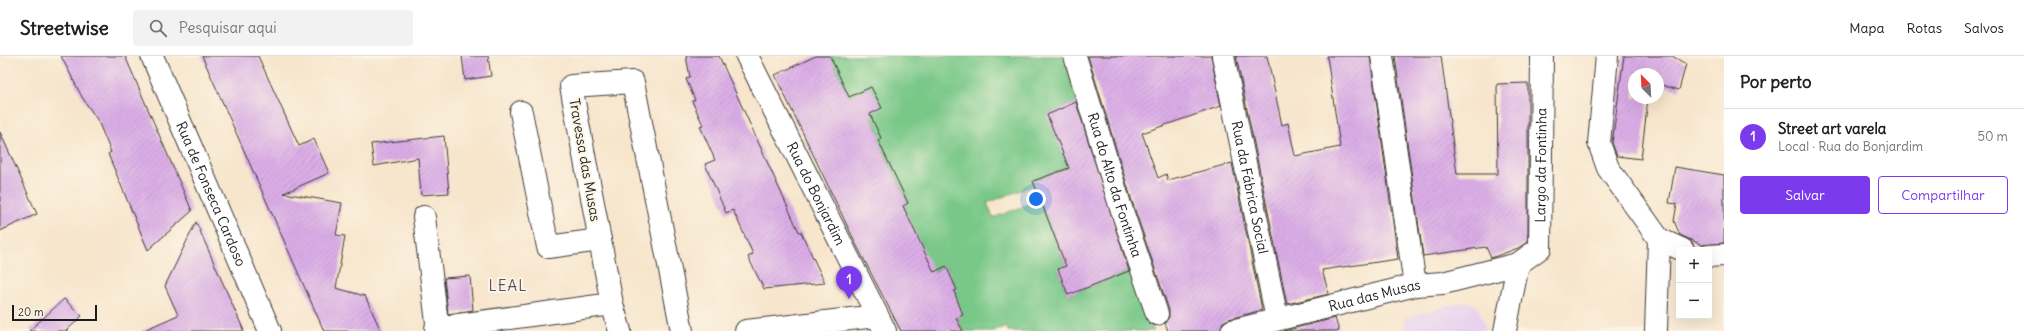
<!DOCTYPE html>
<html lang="pt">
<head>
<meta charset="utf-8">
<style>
  :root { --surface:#fff; --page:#f2f2f2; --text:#202124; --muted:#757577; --line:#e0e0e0; --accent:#7c3aed }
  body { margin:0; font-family:Delius,sans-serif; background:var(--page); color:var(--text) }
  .controls { position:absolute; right:12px; bottom:12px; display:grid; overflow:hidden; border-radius:4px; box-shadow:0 4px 16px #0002 }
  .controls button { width:36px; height:36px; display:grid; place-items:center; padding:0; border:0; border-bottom:1px solid var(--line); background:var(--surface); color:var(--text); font:20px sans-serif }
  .compass { position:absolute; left:1628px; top:12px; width:36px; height:36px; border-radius:50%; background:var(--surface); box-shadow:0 4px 16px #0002; rotate:336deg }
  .scale { position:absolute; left:12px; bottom:10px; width:85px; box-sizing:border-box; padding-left:4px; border:2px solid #1c1c1c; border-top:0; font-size:11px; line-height:14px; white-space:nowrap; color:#1c1c1c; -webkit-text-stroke:3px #fcf5e5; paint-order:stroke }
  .you { position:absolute; left:1036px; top:143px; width:14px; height:14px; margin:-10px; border:3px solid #fff; border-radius:50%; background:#1a73e8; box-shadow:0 0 0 6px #1a73e833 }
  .badge { display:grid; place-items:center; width:26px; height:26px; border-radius:50%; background:var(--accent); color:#fff; font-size:13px; font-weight:700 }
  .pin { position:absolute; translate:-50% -33px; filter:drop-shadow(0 1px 2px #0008) }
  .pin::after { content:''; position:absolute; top:21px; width:14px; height:12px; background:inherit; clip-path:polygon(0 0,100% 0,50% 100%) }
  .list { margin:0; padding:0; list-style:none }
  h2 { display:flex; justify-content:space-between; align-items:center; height:52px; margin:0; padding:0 16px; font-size:17px }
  h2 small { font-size:13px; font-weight:400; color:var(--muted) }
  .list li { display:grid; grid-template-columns:26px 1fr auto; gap:12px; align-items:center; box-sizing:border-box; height:56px; padding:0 16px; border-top:1px solid var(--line) }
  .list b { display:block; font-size:15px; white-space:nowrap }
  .list p { margin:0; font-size:13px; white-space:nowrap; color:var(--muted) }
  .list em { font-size:13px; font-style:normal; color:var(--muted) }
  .actions { display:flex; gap:8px; padding:12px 16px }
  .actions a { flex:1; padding:9px 0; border:1px solid var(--accent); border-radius:4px; text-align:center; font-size:14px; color:var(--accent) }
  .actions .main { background:var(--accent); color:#fff }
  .icon { flex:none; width:22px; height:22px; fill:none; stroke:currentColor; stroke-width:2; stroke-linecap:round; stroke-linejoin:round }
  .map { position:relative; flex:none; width:1724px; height:275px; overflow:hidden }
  header { display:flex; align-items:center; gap:24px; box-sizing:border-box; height:56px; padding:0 20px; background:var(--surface); border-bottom:1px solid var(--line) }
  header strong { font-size:19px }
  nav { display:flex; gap:22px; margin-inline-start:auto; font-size:14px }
  .search { width:280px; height:36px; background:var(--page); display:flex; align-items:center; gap:10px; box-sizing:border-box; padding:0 14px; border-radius:4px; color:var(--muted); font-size:15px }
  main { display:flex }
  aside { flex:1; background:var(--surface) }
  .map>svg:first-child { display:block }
</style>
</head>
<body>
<header>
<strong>Streetwise</strong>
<div class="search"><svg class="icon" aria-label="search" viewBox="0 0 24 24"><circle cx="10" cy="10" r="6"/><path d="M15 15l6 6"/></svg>Pesquisar aqui</div>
<nav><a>Mapa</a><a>Rotas</a><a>Salvos</a></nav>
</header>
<main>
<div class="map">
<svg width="1724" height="275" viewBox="0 0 1724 275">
  <defs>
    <pattern id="building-hatch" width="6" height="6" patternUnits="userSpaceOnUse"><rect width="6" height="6" fill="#dbade7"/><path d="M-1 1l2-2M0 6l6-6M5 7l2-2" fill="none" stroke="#bb94c6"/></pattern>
  </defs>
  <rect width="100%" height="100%" fill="#fcf5e5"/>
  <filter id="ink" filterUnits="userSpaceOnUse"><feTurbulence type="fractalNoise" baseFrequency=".025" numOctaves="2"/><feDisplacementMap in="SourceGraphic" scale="8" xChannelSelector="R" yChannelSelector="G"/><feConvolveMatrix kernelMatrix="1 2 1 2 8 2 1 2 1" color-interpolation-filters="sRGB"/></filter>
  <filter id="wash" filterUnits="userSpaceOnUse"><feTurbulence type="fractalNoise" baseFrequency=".012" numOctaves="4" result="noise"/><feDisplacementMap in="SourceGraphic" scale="16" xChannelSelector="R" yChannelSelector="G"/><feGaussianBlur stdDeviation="0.9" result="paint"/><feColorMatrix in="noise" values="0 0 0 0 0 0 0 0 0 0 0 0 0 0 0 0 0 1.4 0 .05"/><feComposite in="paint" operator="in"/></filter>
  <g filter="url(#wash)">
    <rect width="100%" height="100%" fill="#f7e5cc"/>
    <path fill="#e7d2ef" d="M1462,246H1469L1478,251L1487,275H1405L1404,262Z"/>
    <path fill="#79c888" stroke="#4a7252" d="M830,0H1064L1077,46L1047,59L1093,102L1033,125V129L987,147L993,162L1040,144L1066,210L1058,213L1068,239L1132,214L1154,275H1075L1074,273L1067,275H1008L1006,270L993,275H963L956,262L962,259L954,235L957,234L946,210L923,220L885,159L908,147L882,91L847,107L844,99L881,82L872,62L809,91L807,87L881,52L871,31L849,41Z"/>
    <g id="blocks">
      <path fill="url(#building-hatch)" d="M61,0H125L192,155L148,194L108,98L111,96L98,65L82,41Z
        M202,0H258L299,90L314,83L329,117L284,137L342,147L336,179L345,180L336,232L365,240L381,275H324Z
        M462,0H488L491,20L465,24Z
        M686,0H719L799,176H801L825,227L764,233L748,201L753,198L733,154L726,157L705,108L715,104L700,70L703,69L692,45L695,44L686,23L690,21Z
        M816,0H830L849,41L871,31L882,52L870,58L881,82L878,84L908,147L903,150L934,216L946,210L957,234L954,235L963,259L956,262L963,275H901L856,188L775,19Z
        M1088,0H1211L1221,50L1142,77L1158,122L1166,118L1168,124L1232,107L1262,254L1229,263L1223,266L1220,275H1168L1165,267L1169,261V254L1132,145Z
        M1236,0H1267L1282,69L1288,67L1295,100L1340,91L1327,0H1370L1398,203L1322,214L1329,238L1287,248Z
        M1395,0H1441L1457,118H1498L1497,28L1528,27V177L1527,186L1518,192L1491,202L1486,191L1423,200Z
        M1624,0H1672L1686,8L1679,34L1658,28V18H1634V42H1648L1641,103L1617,100L1612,87Z
        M1076,46L1129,215L1068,239L1058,213L1066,210L1033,125L1069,112L1047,59Z
        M0,76L37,158L0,175Z
        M444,80L449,137L421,139L418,102L374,110L371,88Z
        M1675,111L1724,119V187L1702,189L1680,179L1674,165L1677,148L1669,147Z
        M196,166L244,275H142L178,259L165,230Z
        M470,220L473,254L448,258L444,222Z
        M64,243L82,260L66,275H29Z
        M1335,262L1339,275H1284Z"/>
    </g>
  </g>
  <g filter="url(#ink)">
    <use href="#blocks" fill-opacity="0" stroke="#3d3a36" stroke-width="1"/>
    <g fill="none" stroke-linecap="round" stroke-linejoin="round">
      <g stroke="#3d3a36" stroke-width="24">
        <g id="street">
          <path id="s1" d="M747,0L885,275"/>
          <path id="s2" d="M1075,0L1120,149L1157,258"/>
          <path id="s3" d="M1223,0L1277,263"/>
          <path d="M1382,0L1415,229"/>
          <path d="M1607,0L1599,87L1608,112L1659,183"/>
          <path d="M521,56L548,191L600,184"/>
          <path d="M424,161L438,275"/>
          <path d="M1659,183L1683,194"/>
          <path d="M1709,200L1724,199"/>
          <path d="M436,272L612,248"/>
          <path d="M620,275L612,248L571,30L633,26L682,275"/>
          <path d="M746,275L877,260"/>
          <path id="s4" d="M1232,275L1415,229L1443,227L1518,208L1540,192L1542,0"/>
          <path d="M1505,275L1518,208"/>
          <path d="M1656,275L1659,183"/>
        </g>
      </g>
      <g stroke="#3d3a36" stroke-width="24">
        <g id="secondary">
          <path id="s5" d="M152,0L270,275"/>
        </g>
      </g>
      <use href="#street" stroke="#fff" stroke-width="22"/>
      <use href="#secondary" stroke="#fff" stroke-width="22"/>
    </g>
  </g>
  <g text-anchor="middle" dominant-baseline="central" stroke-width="4" stroke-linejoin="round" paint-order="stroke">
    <g font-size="14" fill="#1c1c1c" stroke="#fcf5e5">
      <text transform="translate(585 104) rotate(80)">Travessa das Musas</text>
      <text stroke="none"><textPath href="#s4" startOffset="404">Largo da Fontinha</textPath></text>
      <text stroke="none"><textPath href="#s2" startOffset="135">Rua do Alto da Fontinha</textPath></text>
      <text stroke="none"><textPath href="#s3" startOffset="134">Rua da Fábrica Social</textPath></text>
      <text stroke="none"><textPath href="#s5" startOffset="150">Rua de Fonseca Cardoso</textPath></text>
      <text stroke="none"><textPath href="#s1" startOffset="154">Rua do Bonjardim</textPath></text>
      <text stroke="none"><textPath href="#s4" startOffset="147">Rua das Musas</textPath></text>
    </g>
    <g font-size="15" letter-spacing="1" fill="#5f4f63" stroke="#fcf5e5">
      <text x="508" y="229">LEAL</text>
    </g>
  </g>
</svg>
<div class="controls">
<button>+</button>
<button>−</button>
</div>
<svg class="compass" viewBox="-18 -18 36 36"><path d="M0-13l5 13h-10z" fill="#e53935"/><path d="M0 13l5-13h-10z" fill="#757577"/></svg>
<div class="scale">20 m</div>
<div class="you"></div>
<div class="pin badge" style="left:849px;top:243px">1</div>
</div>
<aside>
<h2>Por perto<small></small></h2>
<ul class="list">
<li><span class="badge">1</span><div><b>Street art varela</b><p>Local · Rua do Bonjardim</p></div><em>50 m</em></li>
</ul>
<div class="actions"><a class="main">Salvar</a><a>Compartilhar</a></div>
</aside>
</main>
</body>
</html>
